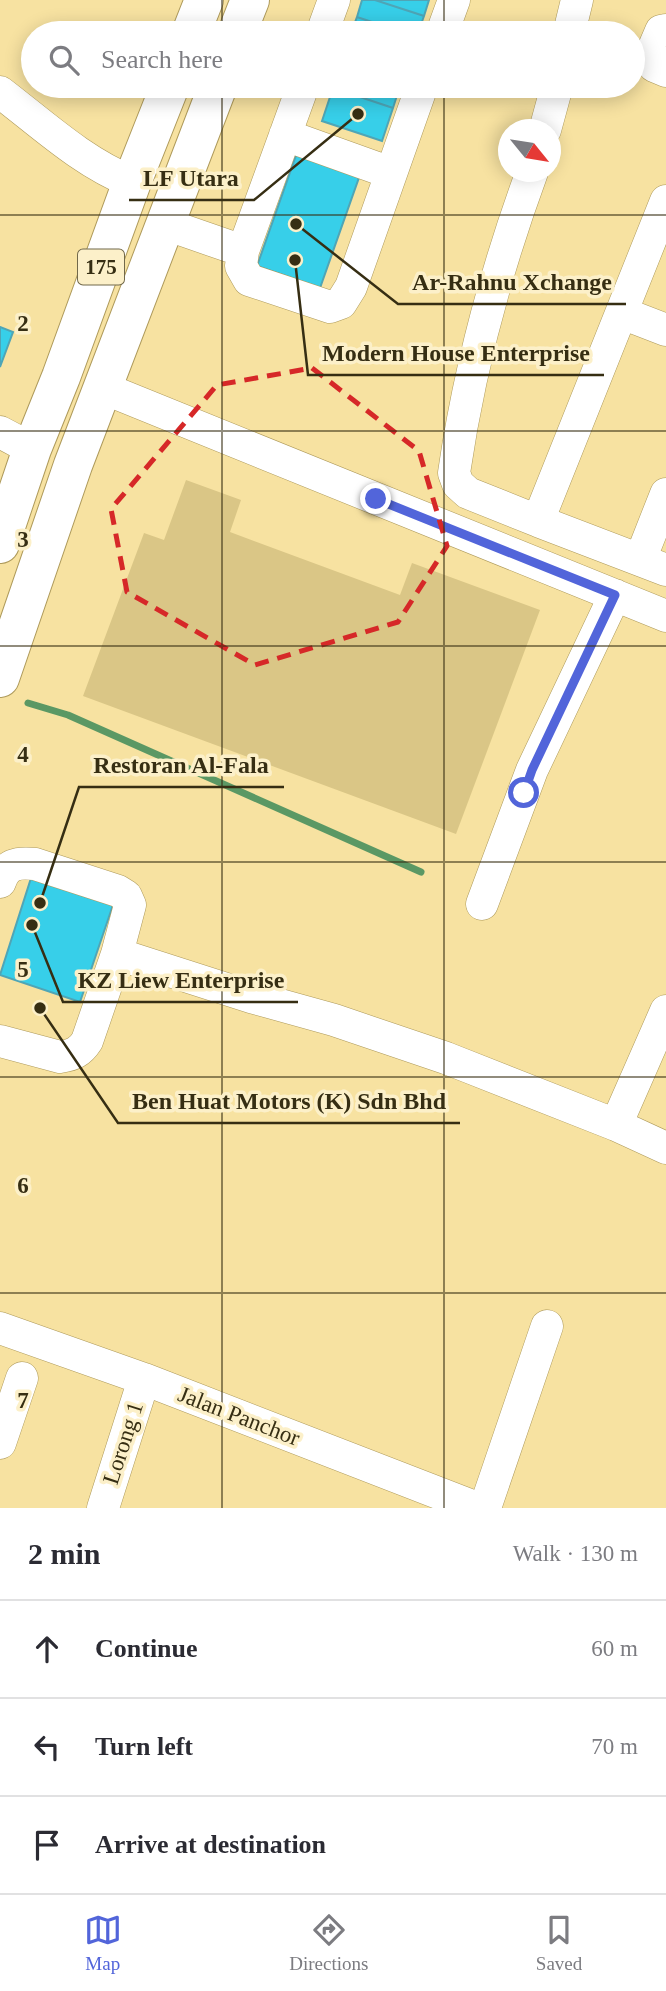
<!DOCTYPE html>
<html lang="en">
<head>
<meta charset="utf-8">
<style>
  :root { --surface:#fff; --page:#f2f2f3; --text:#2b2b33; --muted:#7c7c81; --line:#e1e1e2; --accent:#5265da }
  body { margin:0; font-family:"Times New Roman",serif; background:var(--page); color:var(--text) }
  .compass { position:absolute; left:498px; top:119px; width:63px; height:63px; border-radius:50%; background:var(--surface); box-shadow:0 4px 18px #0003; rotate:120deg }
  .stop { position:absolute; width:21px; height:21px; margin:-16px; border:5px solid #5265da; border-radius:50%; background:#fff }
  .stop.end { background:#5265da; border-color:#fff; box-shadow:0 2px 7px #0008 }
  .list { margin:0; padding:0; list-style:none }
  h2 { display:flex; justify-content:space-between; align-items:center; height:91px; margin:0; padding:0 28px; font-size:30px }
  h2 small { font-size:23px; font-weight:400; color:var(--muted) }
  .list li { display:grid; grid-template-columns:46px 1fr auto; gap:21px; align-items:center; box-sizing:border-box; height:98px; padding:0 28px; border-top:2px solid var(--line) }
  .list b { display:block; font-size:26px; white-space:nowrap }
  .list em { font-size:23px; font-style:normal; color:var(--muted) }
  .icon { flex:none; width:38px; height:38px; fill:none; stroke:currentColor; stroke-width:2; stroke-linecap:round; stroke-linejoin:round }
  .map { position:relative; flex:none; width:666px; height:1508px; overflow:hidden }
  .search { position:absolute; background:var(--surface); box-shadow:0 4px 18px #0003; left:21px; right:21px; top:21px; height:77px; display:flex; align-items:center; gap:18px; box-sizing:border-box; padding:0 24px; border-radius:38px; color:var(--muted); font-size:26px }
  .sheet { height:385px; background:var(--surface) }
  nav { display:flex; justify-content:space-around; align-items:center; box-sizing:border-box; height:98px; border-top:2px solid var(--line); background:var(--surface); font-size:19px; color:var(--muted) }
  nav a { display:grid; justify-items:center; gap:4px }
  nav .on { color:var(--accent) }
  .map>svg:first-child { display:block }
</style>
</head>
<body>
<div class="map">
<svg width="666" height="1508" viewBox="0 0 666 1508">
  <rect width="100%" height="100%" fill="#f7e2a1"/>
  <path fill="#dac686" d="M186,480L241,500L230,532L400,595L412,563L540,610L456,834L83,696L144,533L164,540Z"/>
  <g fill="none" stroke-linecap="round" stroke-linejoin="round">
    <path stroke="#5b9864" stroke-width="7" d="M28,703L68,715L421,872"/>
  </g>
  <path fill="#37cfe9" stroke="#4fa5b6" stroke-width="2" d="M362,0H375L424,16L418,33H405L357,17Z
    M375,0H429L424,16Z
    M357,17L405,33H351Z
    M334,86H389L399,89L393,108L333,88Z
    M333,88L393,108L382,141L322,121Z
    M299,147L362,169L320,288L257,266Z
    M0,327L13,332L0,367Z
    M32,875L114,902L80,1002L0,975Z"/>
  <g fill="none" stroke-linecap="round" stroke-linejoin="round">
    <g stroke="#ae9a5b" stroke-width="33">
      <path id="minor" d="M666,30L661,31L649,59L654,66L666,71
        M322,33L334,0
        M442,33L454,0
        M569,33L577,0
        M303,86L243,251L241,266L249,280L330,307L341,303L351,287L422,86
        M0,92C42,124 82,162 132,182
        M545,130L557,86
        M285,135L391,173
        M532,172C496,270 469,370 454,473L458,484L468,493L538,521
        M666,201L538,521L666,570
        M165,224L243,251
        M622,313L666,330
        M103,388L666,616
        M0,432L32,449
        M640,560L666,494
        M0,882C6,864 17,862 35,864L118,891L126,896L130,905L117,954L87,1041C80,1052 73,1055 60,1057L0,1041
        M482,904L532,770L615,595
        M117,954L251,997L334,1020L446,1058L616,1125L666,1148
        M616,1125L666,1011
        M0,1328L144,1379L477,1508
        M0,1443L22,1378
        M103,1508L144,1379
        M485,1508L547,1326"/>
    </g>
    <g stroke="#ae9a5b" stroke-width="40">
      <path id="highway" d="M191,33L204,0
        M237,33L250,0
        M0,544L32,449L61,377L132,182L170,86
        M0,678L73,465L218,86"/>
    </g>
    <use href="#minor" stroke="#fff" stroke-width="32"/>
    <use href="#highway" stroke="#fff" stroke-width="38"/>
  </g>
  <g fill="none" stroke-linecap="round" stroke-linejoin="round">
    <path stroke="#5265da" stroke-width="9" d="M376,499L615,595L532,770L524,793"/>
  </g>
  <path fill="none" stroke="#d62828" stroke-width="5" stroke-dasharray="14 9" stroke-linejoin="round" d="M312,368L419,451L447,546L398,622L255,665L127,592L111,509L217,385Z"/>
  <path fill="none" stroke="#362e13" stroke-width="2" stroke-opacity="0.55" d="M222,0V33M444,0V33M222,86V1508M444,86V1508M0,215H666M0,431H666M0,646H666M0,862H666M0,1077H666M0,1293H666"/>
  <g text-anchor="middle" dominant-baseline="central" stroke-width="7" stroke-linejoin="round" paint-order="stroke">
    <rect fill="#fcf0c9" stroke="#71684a" stroke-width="2" x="78" y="249.5" width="46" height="35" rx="5"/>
    <g font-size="21" font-weight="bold" fill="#362e13">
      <text x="101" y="267">175</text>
    </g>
    <g font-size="23" fill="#362e13" stroke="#fcf0c9">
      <text transform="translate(239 1416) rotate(21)">Jalan Panchor</text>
      <text transform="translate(123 1443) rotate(-72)">Lorong 1</text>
    </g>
  </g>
  <g font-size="23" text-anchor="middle" font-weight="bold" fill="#362e13" stroke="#fcf0c9" stroke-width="7" stroke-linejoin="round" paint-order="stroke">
    <text x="23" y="331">2</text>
    <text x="23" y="547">3</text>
    <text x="23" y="762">4</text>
    <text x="23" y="977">5</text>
    <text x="23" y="1193">6</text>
    <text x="23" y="1408">7</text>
  </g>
  <path fill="none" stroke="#362e13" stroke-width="2.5" d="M358 114L254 200H129M296 224L398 304H626M295 260L308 375H604M40 903L79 787H284M32 925L63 1002H298M40 1008L118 1123H460"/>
  <g fill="#362e13" stroke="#fcf0c9" stroke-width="2.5">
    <circle cx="358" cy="114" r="7"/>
    <circle cx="296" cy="224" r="7"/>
    <circle cx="295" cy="260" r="7"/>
    <circle cx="40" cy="903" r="7"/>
    <circle cx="32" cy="925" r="7"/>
    <circle cx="40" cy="1008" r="7"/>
  </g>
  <g font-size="24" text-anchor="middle" font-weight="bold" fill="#362e13" stroke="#fcf0c9" stroke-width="7" stroke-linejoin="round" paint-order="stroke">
    <text x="191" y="186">LF Utara</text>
    <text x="512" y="290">Ar-Rahnu Xchange</text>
    <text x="456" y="361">Modern House Enterprise</text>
    <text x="181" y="773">Restoran Al-Fala</text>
    <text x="181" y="988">KZ Liew Enterprise</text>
    <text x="289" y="1109">Ben Huat Motors (K) Sdn Bhd</text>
  </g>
</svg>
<svg class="compass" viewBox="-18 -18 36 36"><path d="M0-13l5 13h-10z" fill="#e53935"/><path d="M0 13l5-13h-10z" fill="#7c7c81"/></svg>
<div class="stop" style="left:524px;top:793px"></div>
<div class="stop end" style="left:376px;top:499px"></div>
<div class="search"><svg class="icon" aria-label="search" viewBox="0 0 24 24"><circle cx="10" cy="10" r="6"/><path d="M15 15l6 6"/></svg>Search here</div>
</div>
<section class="sheet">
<h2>2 min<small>Walk · 130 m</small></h2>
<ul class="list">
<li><svg class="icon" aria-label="ahead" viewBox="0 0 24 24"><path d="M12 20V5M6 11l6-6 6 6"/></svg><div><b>Continue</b></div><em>60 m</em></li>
<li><svg class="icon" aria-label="left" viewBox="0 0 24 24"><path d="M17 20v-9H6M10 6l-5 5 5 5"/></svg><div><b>Turn left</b></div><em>70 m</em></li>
<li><svg class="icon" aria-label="arrive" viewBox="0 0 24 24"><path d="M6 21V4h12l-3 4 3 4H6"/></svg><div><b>Arrive at destination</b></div></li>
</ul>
</section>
<nav>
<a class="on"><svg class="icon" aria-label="map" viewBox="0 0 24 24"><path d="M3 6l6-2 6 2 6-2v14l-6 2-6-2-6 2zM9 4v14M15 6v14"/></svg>Map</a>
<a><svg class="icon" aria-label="directions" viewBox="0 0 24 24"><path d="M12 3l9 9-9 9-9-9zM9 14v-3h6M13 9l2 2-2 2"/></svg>Directions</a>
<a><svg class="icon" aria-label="saved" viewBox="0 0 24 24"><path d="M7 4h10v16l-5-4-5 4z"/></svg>Saved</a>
</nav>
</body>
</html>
